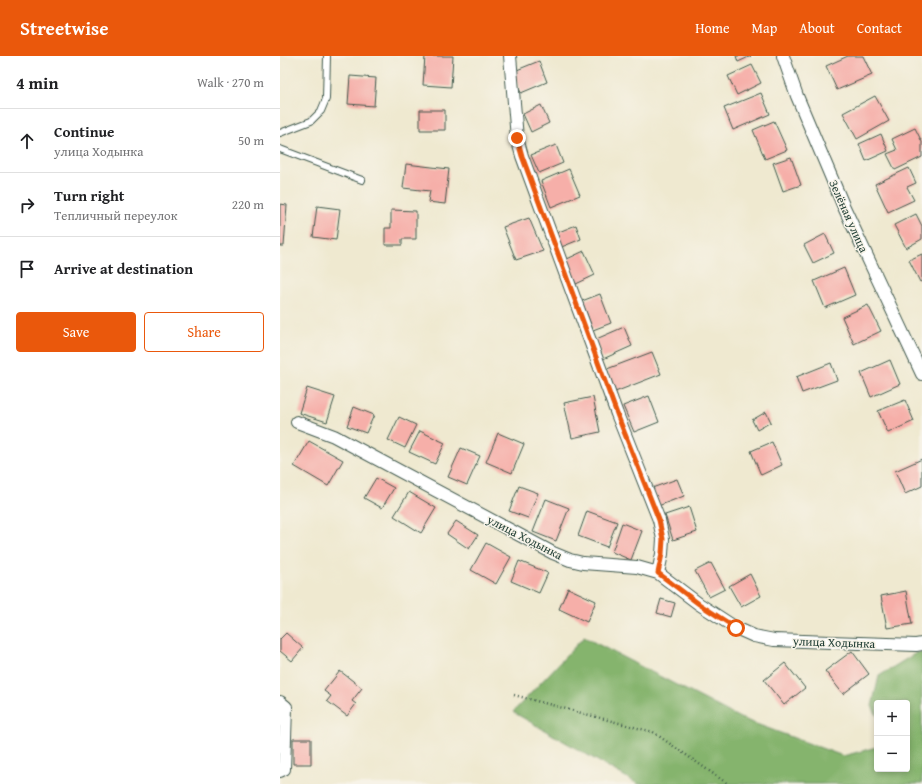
<!DOCTYPE html>
<html lang="en">
<head>
<meta charset="utf-8">
<style>
  :root { --surface:#fff; --page:#f2f2f2; --text:#202124; --muted:#757577; --line:#e0e0e0; --accent:#ea580c }
  body { margin:0; font-family:"Gentium Book Plus",serif; background:var(--page); color:var(--text) }
  .controls { position:absolute; right:12px; bottom:12px; display:grid; overflow:hidden; border-radius:4px; box-shadow:0 2px 6px #0003 }
  .controls button { width:36px; height:36px; display:grid; place-items:center; padding:0; border:0; border-bottom:1px solid var(--line); background:var(--surface); color:var(--text); font:20px sans-serif }
  .stop { position:absolute; width:12px; height:12px; margin:-9px; border:3px solid #ea580c; border-radius:50%; background:#fff }
  .stop.end { background:#ea580c; border-color:#fff; box-shadow:0 1px 4px #0008 }
  .list { margin:0; padding:0; list-style:none }
  h2 { display:flex; justify-content:space-between; align-items:center; height:52px; margin:0; padding:0 16px; font-size:17px }
  h2 small { font-size:13px; font-weight:400; color:var(--muted) }
  .list li { display:grid; grid-template-columns:26px 1fr auto; gap:12px; align-items:center; box-sizing:border-box; height:64px; padding:0 16px; border-top:1px solid var(--line) }
  .list b { display:block; font-size:15px; white-space:nowrap }
  .list p { margin:0; font-size:13px; white-space:nowrap; color:var(--muted) }
  .list em { font-size:13px; font-style:normal; color:var(--muted) }
  .actions { display:flex; gap:8px; padding:12px 16px }
  .actions a { flex:1; padding:9px 0; border:1px solid var(--accent); border-radius:4px; text-align:center; font-size:14px; color:var(--accent) }
  .actions .main { background:var(--accent); color:#fff }
  .icon { flex:none; width:22px; height:22px; fill:none; stroke:currentColor; stroke-width:2; stroke-linecap:round; stroke-linejoin:round }
  .map { position:relative; flex:none; width:642px; height:728px; overflow:hidden }
  header { display:flex; align-items:center; gap:24px; box-sizing:border-box; height:56px; padding:0 20px; background:var(--accent); color:#fff }
  header strong { font-size:19px }
  nav { display:flex; gap:22px; margin-inline-start:auto; font-size:14px }
  main { display:flex }
  aside { flex:1; background:var(--surface) }
  .map>svg:first-child { display:block }
</style>
</head>
<body>
<header>
<strong>Streetwise</strong>
<nav><a>Home</a><a>Map</a><a>About</a><a>Contact</a></nav>
</header>
<main>
<aside>
<h2>4 min<small>Walk · 270 m</small></h2>
<ul class="list">
<li><svg class="icon" aria-label="ahead" viewBox="0 0 24 24"><path d="M12 20V5M6 11l6-6 6 6"/></svg><div><b>Continue</b><p>улица Ходынка</p></div><em>50 m</em></li>
<li><svg class="icon" aria-label="right" viewBox="0 0 24 24"><path d="M7 20v-9h11M14 6l5 5-5 5"/></svg><div><b>Turn right</b><p>Тепличный переулок</p></div><em>220 m</em></li>
<li><svg class="icon" aria-label="arrive" viewBox="0 0 24 24"><path d="M6 21V4h12l-3 4 3 4H6"/></svg><div><b>Arrive at destination</b></div></li>
</ul>
<div class="actions"><a class="main">Save</a><a>Share</a></div>
</aside>
<div class="map">
<svg width="642" height="728" viewBox="0 0 642 728">
  <rect width="100%" height="100%" fill="#f7f3e8"/>
  <filter id="ink" filterUnits="userSpaceOnUse"><feTurbulence type="fractalNoise" baseFrequency=".025" numOctaves="2"/><feDisplacementMap in="SourceGraphic" scale="8" xChannelSelector="R" yChannelSelector="G"/><feConvolveMatrix kernelMatrix="1 2 1 2 8 2 1 2 1" color-interpolation-filters="sRGB"/></filter>
  <filter id="wash" filterUnits="userSpaceOnUse"><feTurbulence type="fractalNoise" baseFrequency=".012" numOctaves="4" result="noise"/><feDisplacementMap in="SourceGraphic" scale="16" xChannelSelector="R" yChannelSelector="G"/><feGaussianBlur stdDeviation="0.9" result="paint"/><feColorMatrix in="noise" values="0 0 0 0 0 0 0 0 0 0 0 0 0 0 0 0 0 1.4 0 .05"/><feComposite in="paint" operator="in"/></filter>
  <g filter="url(#wash)">
    <rect width="100%" height="100%" fill="#efe9d0"/>
    <path fill="#85b46d" stroke="#527850" d="M304,581L460,662L563,700L597,691V713H627V647H597V660L592,650L599,620L636,597L642,596V728H358L233,656Z"/>
    <g id="blocks">
      <path fill="#f6afa9" d="M145,0H173L171,31L143,29Z
        M456,0H471L458,6Z
        M568,0H583L592,19L557,34L546,10Z
        M259,5L267,26L241,37L232,16Z
        M472,9L481,27L457,39L448,20Z
        M70,20L96,22L94,50L68,48Z
        M481,37L490,58L453,74L444,52Z
        M595,40L609,65L577,83L563,57Z
        M261,49L269,67L251,76L243,58Z
        M140,54H165V74H140Z
        M494,65L507,94L485,103L473,74Z
        M635,72L642,86V101L615,114L607,98L617,94L612,83Z
        M601,78L608,95L586,105L579,88Z
        M276,89L283,107L259,117L251,99Z
        M511,101L521,129L503,135L493,107Z
        M126,108L169,113L165,148L148,146L150,135L123,132Z
        M629,112L636,127L627,131L634,144L608,156L595,128Z
        M289,113L300,139L271,151L261,125Z
        M0,148L7,149L4,190H0Z
        M37,150L60,153L56,184L33,181Z
        M111,154L136,155V183H122V189H105V172H111Z
        M636,158L642,170V183L626,192L614,169Z
        M249,162L263,195L236,204L223,171Z
        M296,169L301,183L279,192L274,178Z
        M545,178L554,197L533,207L524,189Z
        M304,195L315,219L296,228L285,204Z
        M642,198V225L640,226L629,204Z
        M564,212L575,239L545,252L534,225Z
        M320,238L331,267L313,274L302,245Z
        M588,249L601,275L574,288L562,261Z
        M344,271L352,290L323,303L314,284Z
        M372,296L381,318L335,336L327,313Z
        M610,304L620,328L591,341L581,317Z
        M551,307L557,324L522,337L516,321Z
        M27,332L55,341L47,366L19,357Z
        M369,340L379,366L354,376L343,350Z
        M313,341L320,376L292,382L284,347Z
        M625,344L634,365L608,377L598,355Z
        M74,351L94,359L86,377L67,370Z
        M486,356L491,366L477,374L472,364Z
        M119,361L136,369L125,392L108,384Z
        M140,375L165,387L155,408L129,396Z
        M218,377L244,388L232,417L206,406Z
        M29,385L63,404L48,430L14,410Z
        M492,386L502,409L481,419L471,395Z
        M181,392L200,400L187,429L168,421Z
        M642,403V430L625,438L615,415Z
        M96,422L114,432L102,452L84,442Z
        M397,423L404,440L378,450L372,432Z
        M239,430L258,437L248,462L229,455Z
        M129,436L156,452L141,477L114,460Z
        M266,443L289,452L276,485L253,476Z
        M409,451L417,476L393,484L385,459Z
        M307,455L337,466L327,491L298,480Z
        M176,465L198,479L189,493L167,478Z
        M342,467L362,475L351,504L332,496Z
        M206,487L231,501L216,528L191,514Z
        M239,505L268,517L259,537L231,525Z
        M431,507L445,533L429,541L415,515Z
        M470,518L481,540L461,551L449,530Z
        M288,532L316,545L307,566L279,553Z
        M626,535L632,568L607,572L601,540Z
        M381,543L395,547L391,561L377,557Z
        M6,577L23,592L12,605L0,595V583Z
        M572,595L589,618L563,638L545,615Z
        M505,607L525,632L504,649L484,624Z
        M60,615L82,632L72,645L76,648L67,660L47,645L51,640L44,635Z
        M13,683H31V708H13Z"/>
    </g>
  </g>
  <g filter="url(#ink)">
    <use href="#blocks" fill-opacity="0" stroke="#3e574b" stroke-width="1"/>
    <g fill="none" stroke-linecap="round" stroke-linejoin="round">
      <g stroke="#3e574b" stroke-width="8">
        <path id="lane" d="M0,77L31,65L41,55L46,43L47,0
          M0,93L82,124"/>
      </g>
      <g stroke="#3e574b" stroke-width="14">
        <path id="street" d="M230,0L237,82L242,100L337,358L379,464L383,483L382,498L378,517
          M503,0L517,40L563,149L642,318
          M17,366L54,380L273,497L290,504L303,507L357,511L378,517L419,548L456,572L474,580L494,584L636,589L642,588
          M0,646L6,651L4,713L0,715"/>
      </g>
      <path stroke="#3e574b" stroke-width="2.5" stroke-dasharray="1 3" stroke-linecap="butt" d="M234,639L373,676L448,728"/>
      <use href="#lane" stroke="#fff" stroke-width="6"/>
      <use href="#street" stroke="#fff" stroke-width="12"/>
    </g>
  </g>
  <g fill="none" stroke-linecap="round" stroke-linejoin="round" filter="url(#ink)">
    <path stroke="#ea580c" stroke-width="5" d="M237,82L242,100L337,358L379,464L383,483L382,498L378,517L419,548L456,572"/>
  </g>
  <g text-anchor="middle" dominant-baseline="central" stroke-width="3" stroke-linejoin="round" paint-order="stroke">
    <g font-size="12" fill="#1f3d34" stroke="#f7f3e8">
      <text transform="translate(569 160) rotate(66)">Зелёная улица</text>
      <text transform="translate(245 481) rotate(27)">улица Ходынка</text>
      <text transform="translate(554 586) rotate(2)">улица Ходынка</text>
    </g>
  </g>
</svg>
<div class="controls">
<button>+</button>
<button>−</button>
</div>
<div class="stop" style="left:456px;top:572px"></div>
<div class="stop end" style="left:237px;top:82px"></div>
</div>
</main>
</body>
</html>
